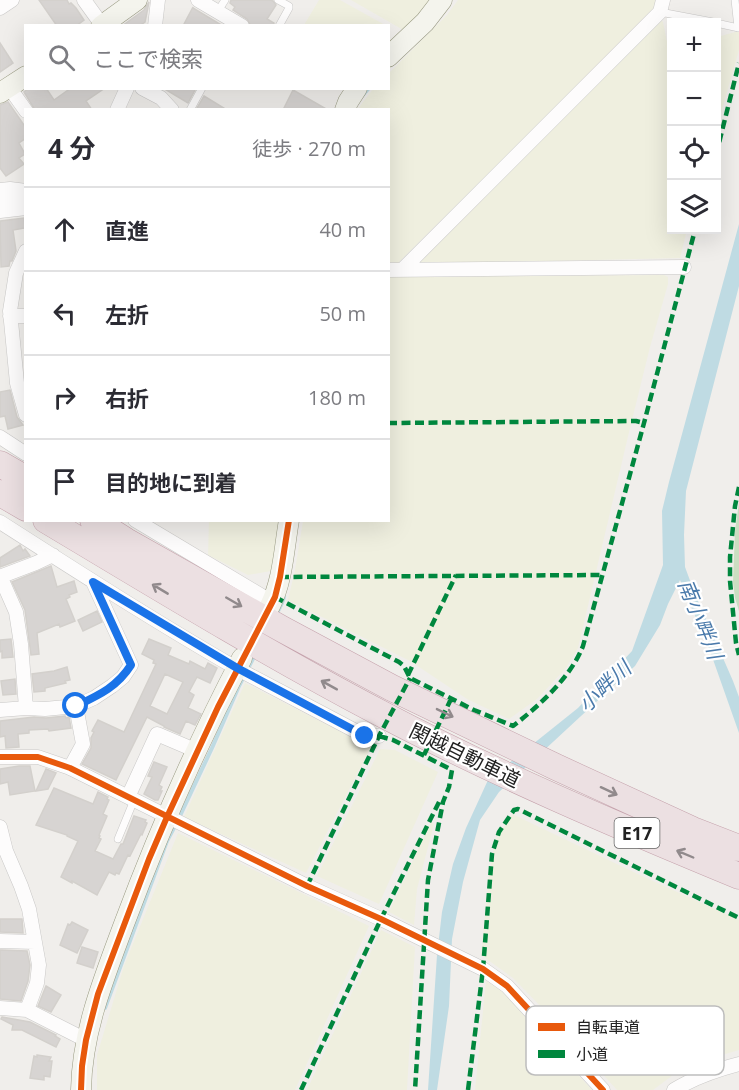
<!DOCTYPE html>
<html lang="ja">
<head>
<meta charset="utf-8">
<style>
  :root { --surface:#fff; --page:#f7f7f7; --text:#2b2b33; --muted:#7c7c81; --line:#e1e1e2 }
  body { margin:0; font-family:"Open Sans","Noto Sans JP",sans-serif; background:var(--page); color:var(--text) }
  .controls { position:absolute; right:18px; top:18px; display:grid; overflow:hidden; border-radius:0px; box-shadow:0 6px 24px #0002 }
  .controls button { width:54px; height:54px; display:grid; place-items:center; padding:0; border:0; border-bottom:2px solid var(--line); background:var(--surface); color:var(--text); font:30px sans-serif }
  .stop { position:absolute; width:18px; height:18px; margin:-14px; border:4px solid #1a73e8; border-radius:50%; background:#fff }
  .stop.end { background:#1a73e8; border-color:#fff; box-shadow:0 2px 6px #0008 }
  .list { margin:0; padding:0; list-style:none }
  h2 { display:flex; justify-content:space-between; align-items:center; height:78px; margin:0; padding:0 24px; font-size:26px }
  h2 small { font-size:20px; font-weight:400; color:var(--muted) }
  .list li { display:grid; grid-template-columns:39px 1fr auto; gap:18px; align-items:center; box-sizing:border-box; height:84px; padding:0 24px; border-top:2px solid var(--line) }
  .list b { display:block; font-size:22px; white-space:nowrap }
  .list em { font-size:20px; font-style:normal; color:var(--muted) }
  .icon { flex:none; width:33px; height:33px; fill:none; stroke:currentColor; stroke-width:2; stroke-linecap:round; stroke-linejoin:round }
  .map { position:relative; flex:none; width:739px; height:1090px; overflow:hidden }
  .search { position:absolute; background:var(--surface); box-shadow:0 6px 24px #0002; left:24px; top:24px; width:366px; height:66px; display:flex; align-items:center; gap:15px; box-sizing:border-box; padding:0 21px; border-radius:0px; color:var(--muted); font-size:22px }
  .panel { position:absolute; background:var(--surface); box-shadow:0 6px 24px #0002; left:24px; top:108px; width:366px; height:414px; border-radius:0px }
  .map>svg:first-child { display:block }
</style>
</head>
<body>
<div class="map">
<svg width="739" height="1090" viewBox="0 0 739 1090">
  <rect width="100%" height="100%" fill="#f0eeeb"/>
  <path fill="#efefdf" d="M319,0H340L385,25H304Z
    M351,0H433L405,31Z
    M458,0H658L656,8L398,263L389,262L388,110H357L373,89L388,88L389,73L447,15Z
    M661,20L663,22L668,47H672V230H687L680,258L417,264Z
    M739,31V50L717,127V37Z
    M664,275L668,277V284L650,347L630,428L578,648L566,668L537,699L509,719L467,699L410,661L288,600L295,570L303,521L388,520L389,277Z
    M209,521H281L271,571L248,575L208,555Z
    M245,683L371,747L306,873L184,817Z
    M380,749L395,750L438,772L379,904L317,876Z
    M512,814L642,876L739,920V1050L685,1066L653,1090H617L550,1016L513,978L481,955L489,876L495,841Z
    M431,822L434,824L417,889L414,925L389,912Z
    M178,833L369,926L295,1090H97V1055L124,966Z
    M381,930L415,947L407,1090H307Z
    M486,981L500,989L592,1090H475Z"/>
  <path fill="#cbdec1" d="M739,502V611L735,598L733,582L735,531Z"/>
  <path fill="#bfdbe3" d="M739,224V286L686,491L684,535L685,567L695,594L733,681L739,697V733L710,651L680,580L668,604L660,625L635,666L499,792L480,820L463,882L452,939L449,1006L437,1090H428L437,955L442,912L453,864L466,828L488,780L578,708L632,651L663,565L662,511L669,482Z"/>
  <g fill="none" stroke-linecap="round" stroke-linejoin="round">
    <path stroke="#bfdbe3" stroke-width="4" d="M362,96L369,88
      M276,615L282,603L284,597
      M179,818L212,748L239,686L256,653
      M105,1008L167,841L176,824"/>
  </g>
  <path fill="#d7d4d2" stroke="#d3d0cc" stroke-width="1.5" fill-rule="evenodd" d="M39,0H67L69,4L71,3L76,8L84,20L76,26H57Z
    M231,0H270L273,1L276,5L267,19L274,23L273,26H251L247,19L233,10L235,7L230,3Z
    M149,2L145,22L139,26H122L144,10Z
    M193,7V8L223,26H183Z
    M0,43L13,63L0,72Z
    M29,88H46L54,100L71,88H105L86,101L92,110H35L24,92Z
    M163,88H193L195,90L188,103Z
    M293,90L328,110H283Z
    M204,96L227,110H200L197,108Z
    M8,102L26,128V138L19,143L25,154L19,158L24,164L6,176L0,168V105Z
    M24,218L25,228L13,230L16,251L12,261H10L9,266L1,267L0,221Z
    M10,390L17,417L23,425L8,429L5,416L0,417V392Z
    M20,545L23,551L25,549L30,556L0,567V558Z
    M51,566L57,587L74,581L77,592L69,595L70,597L66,599L75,621L60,627L59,624L37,633L39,654L31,655L25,610L12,582Z
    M97,611L102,622L83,631L78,620Z
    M11,639L13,657L2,658V651L0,652V640Z
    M149,639L171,648L168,655L189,664L190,661L205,669L208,663L217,668L210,683L197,677L189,692L194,695L188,708L201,714L195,725L186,721L180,734L164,727V726L147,717L116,780L82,764L91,748V738L94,732L92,731L98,720L124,732L156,664L153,663L154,660L142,654ZM165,674L183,682L167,714L150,706Z
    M67,667L70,680L65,681L66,683L45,688V691L34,692L32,674L54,671Z
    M15,679L16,694L3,695L1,681Z
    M65,716L66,718L69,717L71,728L49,731L48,729L29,730V733L18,734L19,747L6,748L5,736L0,737V721L34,717L46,718Z
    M154,762L167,767L159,785L162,787L160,791H162L158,800H155L144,794L152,777L148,776Z
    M19,766H30L35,791L10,795L8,782L0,784V769Z
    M46,769L56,773L48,789L36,791Z
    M54,788L93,804L98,792L108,797L107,799L109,800L103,814L107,816L99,835L100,836L99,838L101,839L95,851L113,859L121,844H123L134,816L146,820L145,822L147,823L142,835L141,834L130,856L128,855L119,874L116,873L115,875L109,872L97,895L72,881V883L61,877L78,841L67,836V835L36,825Z
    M0,919H22L23,933L0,932Z
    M72,922L88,930L77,953L60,945L68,924L70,925Z
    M82,947L98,952L93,968L77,963Z
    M0,950L27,951L30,965L28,981L21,1001L0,999Z
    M46,986L61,995L51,1012L38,1006Z
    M2,1017L30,1022L56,1035L55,1036L60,1039L56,1047L22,1030H12L13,1025L1,1019Z
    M37,1055L51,1057L49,1061H52L50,1077L44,1076V1080L30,1078L34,1056L37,1057Z"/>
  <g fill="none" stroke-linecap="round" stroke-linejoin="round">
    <g stroke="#c9c8c7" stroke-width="8">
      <path id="lane" d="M278,0L289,6V8L279,26
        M735,0L738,28
        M218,11L225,0
        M660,12L713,22
        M716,23L739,28
        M190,110L202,88
        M118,839L134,800"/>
    </g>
    <g stroke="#c9c8c7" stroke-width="15">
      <path id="street" d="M84,0L102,25
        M198,0L242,26
        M0,8L12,0
        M155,26L158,0
        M9,87L26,111
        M142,88L161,98L172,110
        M117,110L127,88
        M0,190L10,189L26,191
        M0,201L26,199
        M0,211L26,208
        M26,251L16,273L10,311L17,383L26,415
        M403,269L660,12L663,0
        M388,270L684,267
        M10,316H26
        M0,437L26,454
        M135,520L272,602
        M0,522C78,572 156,622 236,668C279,691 322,713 365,736H379
        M26,708L21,644L16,612L1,578L2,576L36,563L53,555
        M0,710L26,708L45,709L76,706L94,698L112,686L123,677L131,665L93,582
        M0,757H38L70,768L307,886L381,919L483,969L507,986L603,1090
        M70,768L83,744L76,706
        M128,797L157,734L197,751
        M0,827L6,851L21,886L29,909L39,965L37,983L27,1010
        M0,941L35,942
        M0,1008L27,1010L86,1040
        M674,1090C695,1077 716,1070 739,1064"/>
    </g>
    <g stroke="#999a82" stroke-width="21">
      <path id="secondary" d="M101,26L137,0
        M388,57L425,22L442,0
        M0,93L26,76
        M345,110L348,102L357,88
        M270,606C283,580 284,549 289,520
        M81,1090C82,1031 104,978 124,924C158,833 197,744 242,658"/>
    </g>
    <g stroke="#c5a2ac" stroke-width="27">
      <path id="highway" d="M0,464L26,479
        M0,493L26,508
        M46,520C156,586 266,653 380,713C496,774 618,826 739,876
        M93,520L126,541L282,629L392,688L556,767L693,830L739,848"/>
    </g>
    <use href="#lane" stroke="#fdfcfc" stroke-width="7"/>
    <use href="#street" stroke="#fdfcfc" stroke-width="14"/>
    <use href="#secondary" stroke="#f4f4ed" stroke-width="20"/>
    <use href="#highway" stroke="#ece0e2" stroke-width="26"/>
    <path stroke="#00873e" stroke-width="4.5" stroke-dasharray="9 4.5" stroke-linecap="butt" d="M716,155L739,63
      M388,423L636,421L644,423
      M739,487L735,506L730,557V581L736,643L739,655
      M280,577L603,575
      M275,597L399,662L404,666L410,678L474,710L513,726C539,706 571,677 583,646L644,423L695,230
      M408,675L456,575
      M379,736L393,740L452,770L449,787L443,802L428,880L415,1090
      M424,755L451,699
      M307,886L379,736L410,678
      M301,1090L381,919L440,800
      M468,1090L483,969L492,854L499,832L514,810L518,809L739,918"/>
    <g stroke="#fff" stroke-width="10">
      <path id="cycleway" d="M0,757H38L70,768L307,886L381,919L483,969L507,986L603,1090
        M81,1090L82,1066L86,1040L98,994L149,859L167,817L218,707L275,597L280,577L289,520"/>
    </g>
    <use href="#cycleway" stroke="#e8590c" stroke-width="6"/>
  </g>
  <defs><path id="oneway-shaft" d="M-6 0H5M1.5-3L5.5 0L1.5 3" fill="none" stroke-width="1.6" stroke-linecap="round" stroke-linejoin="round" transform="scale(1.5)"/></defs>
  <g stroke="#918a8c">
    <use href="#oneway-shaft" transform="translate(160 589) rotate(-149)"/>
    <use href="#oneway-shaft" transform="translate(234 602) rotate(30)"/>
    <use href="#oneway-shaft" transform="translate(329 685) rotate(-151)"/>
    <use href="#oneway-shaft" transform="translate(445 713) rotate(26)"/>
    <use href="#oneway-shaft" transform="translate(609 791) rotate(25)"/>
    <use href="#oneway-shaft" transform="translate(685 854) rotate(-157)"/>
  </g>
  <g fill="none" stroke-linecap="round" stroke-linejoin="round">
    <path stroke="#1a73e8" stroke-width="8" d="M76,706C99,695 117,687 131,665L93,582L237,668L365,736"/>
  </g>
  <g text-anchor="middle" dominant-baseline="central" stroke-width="4.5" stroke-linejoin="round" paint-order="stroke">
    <rect fill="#fff" stroke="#646464" stroke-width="1.5" x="614.5" y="818" width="45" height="30" rx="4.5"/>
    <g font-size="18" font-weight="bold" fill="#222">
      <text x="637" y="833">E17</text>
    </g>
    <g font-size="20" fill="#222" stroke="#fff">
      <text transform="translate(465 755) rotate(26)">関越自動車道</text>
    </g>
    <g font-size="21" font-style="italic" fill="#4a7aab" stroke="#fff">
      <text transform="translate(701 619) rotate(68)">南小畔川</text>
      <text transform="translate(604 686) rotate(-43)">小畔川</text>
    </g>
  </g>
  <rect x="526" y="1006" width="198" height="69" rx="9" fill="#fff" stroke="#bdbdbd" stroke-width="1.5"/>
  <rect x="538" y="1023" width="27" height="8" fill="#e8590c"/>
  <rect x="538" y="1050" width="27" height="8" fill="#00873e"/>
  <g font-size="16" fill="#222">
    <text x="576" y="1033">自転車道</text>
    <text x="576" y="1060">小道</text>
  </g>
</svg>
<div class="controls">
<button>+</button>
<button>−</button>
<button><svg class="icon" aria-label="locate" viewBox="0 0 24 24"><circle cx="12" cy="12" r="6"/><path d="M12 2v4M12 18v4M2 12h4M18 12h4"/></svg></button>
<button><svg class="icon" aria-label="layers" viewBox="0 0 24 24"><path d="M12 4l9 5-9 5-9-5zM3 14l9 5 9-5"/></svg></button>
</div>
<div class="stop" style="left:76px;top:706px"></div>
<div class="stop end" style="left:365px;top:736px"></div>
<div class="search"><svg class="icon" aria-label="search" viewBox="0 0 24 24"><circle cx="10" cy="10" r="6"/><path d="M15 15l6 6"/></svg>ここで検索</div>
<section class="panel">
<h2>4 分<small>徒歩 · 270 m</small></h2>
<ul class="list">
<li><svg class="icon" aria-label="ahead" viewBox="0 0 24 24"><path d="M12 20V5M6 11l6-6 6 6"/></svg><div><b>直進</b></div><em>40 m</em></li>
<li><svg class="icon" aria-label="left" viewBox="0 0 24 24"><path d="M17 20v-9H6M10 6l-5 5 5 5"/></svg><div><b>左折</b></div><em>50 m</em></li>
<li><svg class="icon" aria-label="right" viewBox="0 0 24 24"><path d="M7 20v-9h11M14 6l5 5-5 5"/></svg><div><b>右折</b></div><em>180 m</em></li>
<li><svg class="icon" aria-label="arrive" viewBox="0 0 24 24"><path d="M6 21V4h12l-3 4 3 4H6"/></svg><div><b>目的地に到着</b></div></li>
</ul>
</section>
</div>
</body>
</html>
